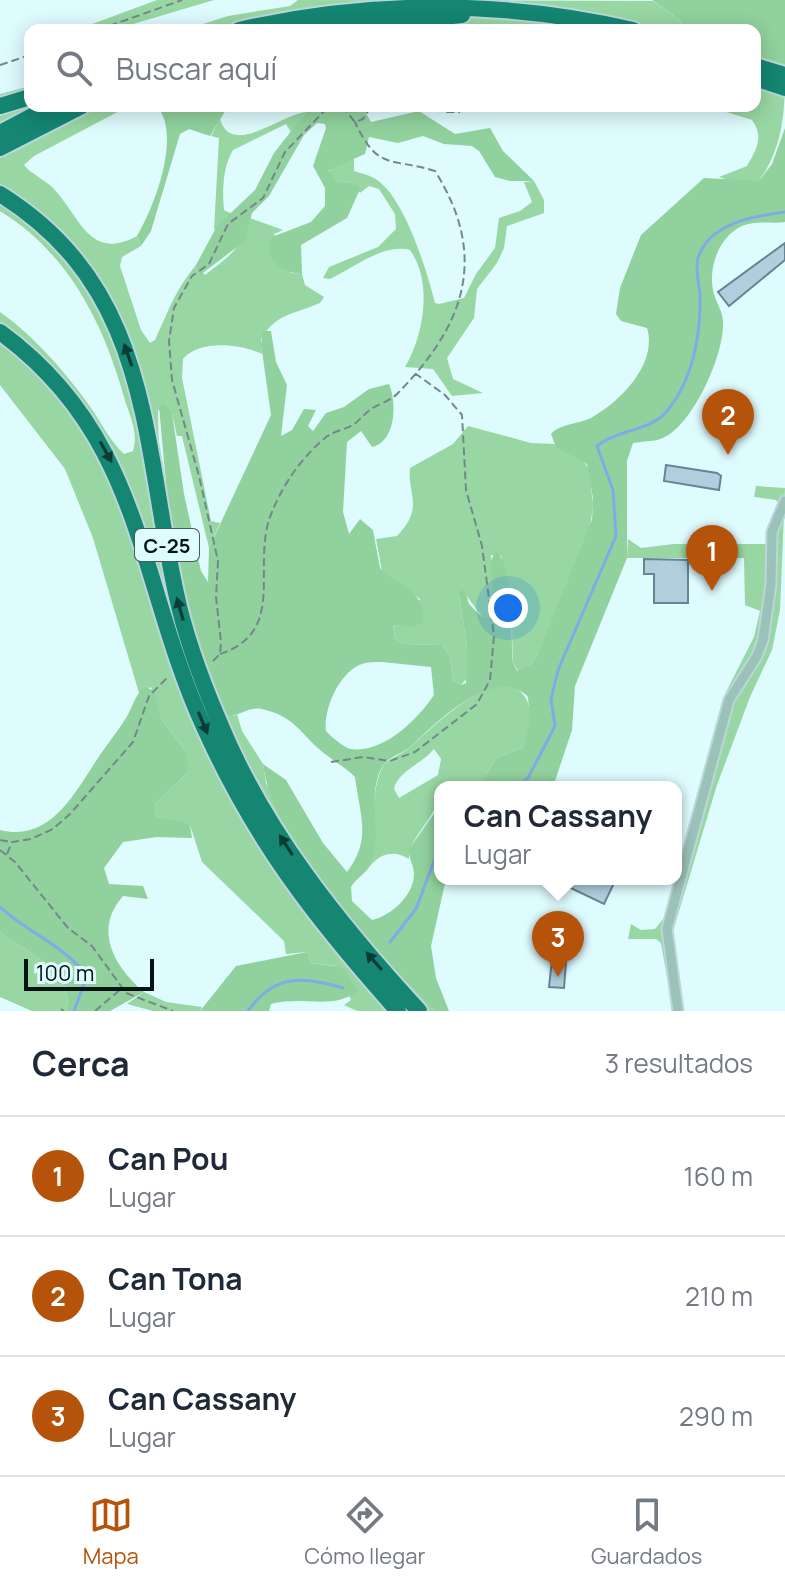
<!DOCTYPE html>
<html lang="es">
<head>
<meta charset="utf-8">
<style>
  :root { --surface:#fff; --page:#f2f2f3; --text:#1f2937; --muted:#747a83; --line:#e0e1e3; --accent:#b45309 }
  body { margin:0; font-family:Manrope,sans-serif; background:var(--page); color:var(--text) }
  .scale { position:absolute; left:24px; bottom:20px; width:130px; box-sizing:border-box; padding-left:8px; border:4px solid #061314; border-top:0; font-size:22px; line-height:28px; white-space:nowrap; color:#061314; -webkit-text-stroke:6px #defbfe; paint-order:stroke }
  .you { position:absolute; left:508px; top:608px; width:28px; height:28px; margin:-20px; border:6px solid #fff; border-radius:50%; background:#1a73e8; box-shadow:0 0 0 12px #1a73e833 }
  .badge { display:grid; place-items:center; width:52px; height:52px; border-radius:50%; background:var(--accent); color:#fff; font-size:26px; font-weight:700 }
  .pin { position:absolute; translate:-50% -66px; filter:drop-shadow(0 2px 4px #0008) }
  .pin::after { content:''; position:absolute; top:42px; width:28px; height:24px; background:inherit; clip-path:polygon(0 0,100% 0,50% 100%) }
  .popup { position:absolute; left:434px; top:781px; width:248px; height:104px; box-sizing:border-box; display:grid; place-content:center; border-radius:16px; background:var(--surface); filter:drop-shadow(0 2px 6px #0005); font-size:26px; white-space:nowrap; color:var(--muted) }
  .popup b { font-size:30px; color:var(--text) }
  .popup::after { content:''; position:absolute; left:50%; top:100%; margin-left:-16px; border:16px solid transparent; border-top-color:var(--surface) }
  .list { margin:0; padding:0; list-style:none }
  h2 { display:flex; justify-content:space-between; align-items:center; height:104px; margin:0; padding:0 32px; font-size:34px }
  h2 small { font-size:26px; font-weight:400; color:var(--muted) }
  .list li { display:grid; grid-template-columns:52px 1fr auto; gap:24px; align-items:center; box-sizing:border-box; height:120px; padding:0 32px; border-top:2px solid var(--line) }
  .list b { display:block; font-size:30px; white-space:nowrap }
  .list p { margin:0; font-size:26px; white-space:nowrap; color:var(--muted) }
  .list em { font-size:26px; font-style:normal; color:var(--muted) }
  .icon { flex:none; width:44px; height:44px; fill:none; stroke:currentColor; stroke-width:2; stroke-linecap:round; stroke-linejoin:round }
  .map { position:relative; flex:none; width:785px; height:1011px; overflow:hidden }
  .search { position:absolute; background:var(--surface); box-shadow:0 4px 20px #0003; left:24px; right:24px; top:24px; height:88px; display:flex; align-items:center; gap:20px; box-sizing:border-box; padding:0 28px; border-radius:16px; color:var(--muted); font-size:30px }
  .sheet { height:464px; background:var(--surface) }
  nav { display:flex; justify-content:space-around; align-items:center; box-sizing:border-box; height:112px; border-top:2px solid var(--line); background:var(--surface); font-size:22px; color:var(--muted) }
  nav a { display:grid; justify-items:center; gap:4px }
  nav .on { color:var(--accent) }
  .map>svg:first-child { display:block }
</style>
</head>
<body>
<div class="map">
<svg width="785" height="1011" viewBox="0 0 785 1011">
  <rect width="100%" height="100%" fill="#defbfe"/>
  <path fill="#98d7a3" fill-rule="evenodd" d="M157,0H214L113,30H76Z
    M298,0L653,1L680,20L684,30H184L228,16L290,6Z
    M755,55L785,65C785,107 785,144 759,181L733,182L719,177L747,166C757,149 764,136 752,120L707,106H755Z
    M30,86V106H129L34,156L24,165C31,174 44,179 53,188C80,216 89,262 137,236L141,246L122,257L120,266L141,330L150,343L155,340C169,310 174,292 196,265L205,275C226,259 246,245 250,218L283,230L274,234L291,273L302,274L305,285L324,297L320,303C291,315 276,314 261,339L262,354C242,344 199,339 183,359L182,378L211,521L220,523L209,548L182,436H177L172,413L158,410C157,486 187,659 234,716L237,714L242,731L263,764L266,783L316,878L362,936L434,1011H357L344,1005L351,1000L336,966L312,963L307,952L286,954L284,941L202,862L190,825L162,819L154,814V805L186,774V752L161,719L151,687L139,693L93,538L65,469L0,385V312C34,336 67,374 91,408C102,424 110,441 124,454L133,451C139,431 129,415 124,397C103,322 68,253 0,211V94Z
    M306,112L291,132L286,124L233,150C223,166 222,191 224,210L232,214L214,230L219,138L211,136L220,119C231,158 282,114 306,112Z
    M354,158V171C362,174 371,175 377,180C405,199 427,271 435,303L439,304L464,298L476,274L495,248L499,218L520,211L532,202L524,182L534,181L544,200V213L507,226L504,248L497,263L477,289L474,318L447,358L453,379L483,393L452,396L433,369L405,367C424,335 433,282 410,250C384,243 353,268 330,279L323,278L329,267L378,247L396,229L395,214L379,189L369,186L360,193L353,183L335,181L329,175L331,166Z
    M468,426L531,443L554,444L581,458L589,469L593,504L590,531L537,656L531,664L518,671L513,663L511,602L501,556L491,555L496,617H482L466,595H459L467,645V678L461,685L453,680L450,656L442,645L402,644L395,638L393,625L409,626L420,599L382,571L376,539L397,536C425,507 407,495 410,468L453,444Z
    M756,486L785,488L780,610L772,650L750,697L717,785L673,931L684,1011H673L661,943L656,939H628L631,924L641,930L655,929L669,912L725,694L754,637L760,611L745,605L744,558H627L628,539L641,548L674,544H766L778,503L776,500L754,497Z
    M508,684C535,694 534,723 524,747L496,758L478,787H440C440,818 407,837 409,859C394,850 381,853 370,866C379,833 367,794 384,764C392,757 403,754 410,747C434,726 476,685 508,684ZM434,749L441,759L438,775L399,798L394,789C397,772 423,763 434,749Z
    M0,932C25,952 77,971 66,1011H32L0,997Z
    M144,992L166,1002L202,1007L200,1011H153L127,1004Z"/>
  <path fill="#91d19d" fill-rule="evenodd" d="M652,0H785V65L755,55V30H684L680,20Z
    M157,106H245L227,108L210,136L189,129L180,134L151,231L141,246L137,236C154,207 182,136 157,106Z
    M316,106H362L371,122L419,111L455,134L490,128L503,151L534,181H510L495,177L479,151L472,146L444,144L423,136L398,143L369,137L365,154L329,170L335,181L354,183L360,189L347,218L301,245L302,274C282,273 262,260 272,237L311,222L325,206V188L313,166L326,128L325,124L317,123L304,135L269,196L252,213L245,241L200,275L196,265L217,226L255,190L274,153L306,112Z
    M785,128V222C772,224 755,220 742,226C718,237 707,270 714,294C717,305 723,311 723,323C724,355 693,425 663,438C654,442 643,441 633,443L627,461V558L575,686L572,730L553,787H478L496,758L524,747L530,721L528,697C496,663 436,723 411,746C403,754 388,756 382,767C366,797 383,833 371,864C367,873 356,878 351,887L352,901L372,920C391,916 414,895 414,874C414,865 408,858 409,849L440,805V879H446L431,946L436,978L449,1011H434C376,950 274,849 263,764L286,780L323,843L347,872C372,839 360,816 355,777C344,766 330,759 319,749C299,731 293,716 262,709C248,706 238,718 226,715L200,649L171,539L159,406L164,404L172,413L184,494L201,571L208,582L209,548L271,415L261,344L263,331H271L276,362L287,385L281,436L292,430L304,409L316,410L308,426L313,431L326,413L344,407L369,389L389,384C397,402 396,442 372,447L361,431L347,442L343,512L349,534L360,519L373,530L380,568C398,587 428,590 422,623L414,627L393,625L395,638L402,644L442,645L450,656L453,680L461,685L466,683L467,645L459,595L460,590L465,591L469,604L482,617H496L490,564L495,551C516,565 510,639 513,663L517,671L531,664L537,656L592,520L593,498L587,464L556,447L551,434C559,424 579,424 591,418C620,402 658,364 647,328L621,321L616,314L620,288L641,235L704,178L759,181L772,164ZM382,662L431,667L434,695C418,719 383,754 351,749C345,748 330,736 326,731C323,709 340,671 362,664C368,662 376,662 382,662Z
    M146,687L154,691L161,719L186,752L188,761L186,774L154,805V814C165,823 179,818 190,825L192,838L157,837L123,842L104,868L109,884L143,886L148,899L123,896C93,930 114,966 144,992L110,1011H66C77,971 25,952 0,932V830C48,842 72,798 94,764C104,748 116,734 126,718C133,707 135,693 146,687Z
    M307,952L312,963L341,967L358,991C331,1011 305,995 271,1004L269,1011H200L236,966Z"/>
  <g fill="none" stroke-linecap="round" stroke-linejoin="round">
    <path stroke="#81aae6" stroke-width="3" d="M517,787L528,778L555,726L551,699L558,670L616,536L613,490L597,446C616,430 651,431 667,411C693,380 701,334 700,295C699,285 695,268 698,258C709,223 754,216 785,212
      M0,907C27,932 66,947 87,976L74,1011
      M390,942L416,909L440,845
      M248,1011C274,974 303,976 343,988"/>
  </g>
  <path fill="#b0cedd" stroke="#688493" stroke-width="2" d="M785,243V260L729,306L718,292Z
    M666,465L717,473L721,476L719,490L664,481Z
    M644,559L688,560V603H654V574H644Z
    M552,879H616L604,904Z
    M552,960L566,962L564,988L549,987Z"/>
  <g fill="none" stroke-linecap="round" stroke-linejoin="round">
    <g stroke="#bbd6d9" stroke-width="13">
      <path id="street" d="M678,1011L667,929L729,700L757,656L763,640L771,584L772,532L785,501"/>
    </g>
    <g stroke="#bbd6d9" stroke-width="20">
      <path id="highway" d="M239,30C369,0 504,0 633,30
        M313,30L462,15
        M755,66L785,75
        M755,78L785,88
        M0,106L30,97
        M0,133L51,106
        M0,148L82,106
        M0,194C152,289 142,440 176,593C185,636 201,679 218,719C263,830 339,924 419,1011
        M0,332C144,437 137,580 204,727C256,842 315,918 398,1011"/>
    </g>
    <path stroke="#73888a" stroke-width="2" stroke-dasharray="8 4" stroke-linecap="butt" d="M98,30L182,0
      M0,65L30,55
      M342,106L355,122L363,119L371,106
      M436,106L446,112H460
      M220,654C287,632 252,568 270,517C281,487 301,458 325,438C333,431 344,430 353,425C359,421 364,414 371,409C379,404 390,401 397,394C465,325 489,257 435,171C391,157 378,172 355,122
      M213,661L220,654L221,642L216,597L218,561L199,476L172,380L169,341L174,308L192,276L209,264L228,224L263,198L285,152L329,106
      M331,762L363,757L390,761L415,752L477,704L490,680L494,636L482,546L466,490L462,415L445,395L416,374
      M0,840L11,842
      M0,850L15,862L68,928L92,946L126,993L173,1011
      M7,854L12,842L31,839L53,829L70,814L133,742L149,696L167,678
      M61,1009L64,1011
      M95,1011L121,989"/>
    <use href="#street" stroke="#9bc2b8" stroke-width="9"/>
    <use href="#highway" stroke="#148672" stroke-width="16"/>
  </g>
  <defs><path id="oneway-solid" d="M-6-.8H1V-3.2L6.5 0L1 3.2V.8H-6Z" transform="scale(2)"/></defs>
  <g fill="#0b3b35">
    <use href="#oneway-solid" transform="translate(128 355) rotate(-109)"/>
    <use href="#oneway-solid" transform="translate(106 452) rotate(61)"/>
    <use href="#oneway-solid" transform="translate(180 609) rotate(-106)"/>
    <use href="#oneway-solid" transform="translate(203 723) rotate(67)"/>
    <use href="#oneway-solid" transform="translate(286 845) rotate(-123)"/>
    <use href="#oneway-solid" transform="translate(374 961) rotate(-131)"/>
  </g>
  <g text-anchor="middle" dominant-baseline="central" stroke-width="6" stroke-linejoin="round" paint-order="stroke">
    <rect fill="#defbfe" stroke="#47595a" stroke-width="2" x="135" y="529" width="64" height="32" rx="6"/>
    <g font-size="20" font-weight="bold" fill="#061314">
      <text x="167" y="545">C-25</text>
    </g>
  </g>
</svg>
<div class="scale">100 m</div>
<div class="you"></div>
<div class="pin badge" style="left:712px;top:591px">1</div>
<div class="pin badge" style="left:728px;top:455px">2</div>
<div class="pin badge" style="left:558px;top:977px">3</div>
<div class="popup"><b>Can Cassany</b>Lugar</div>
<div class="search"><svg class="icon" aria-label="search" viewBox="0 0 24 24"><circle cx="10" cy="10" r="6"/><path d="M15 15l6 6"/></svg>Buscar aquí</div>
</div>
<section class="sheet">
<h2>Cerca<small>3 resultados</small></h2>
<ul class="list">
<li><span class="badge">1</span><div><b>Can Pou</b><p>Lugar</p></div><em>160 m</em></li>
<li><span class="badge">2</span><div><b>Can Tona</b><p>Lugar</p></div><em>210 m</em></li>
<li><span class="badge">3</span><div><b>Can Cassany</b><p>Lugar</p></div><em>290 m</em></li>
</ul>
</section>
<nav>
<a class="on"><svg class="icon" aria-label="map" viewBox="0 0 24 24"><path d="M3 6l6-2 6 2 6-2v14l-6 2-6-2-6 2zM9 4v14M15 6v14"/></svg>Mapa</a>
<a><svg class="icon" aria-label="directions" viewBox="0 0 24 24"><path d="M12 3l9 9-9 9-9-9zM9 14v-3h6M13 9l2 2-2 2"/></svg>Cómo llegar</a>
<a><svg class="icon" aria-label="saved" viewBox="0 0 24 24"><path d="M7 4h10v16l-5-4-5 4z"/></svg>Guardados</a>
</nav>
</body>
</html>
